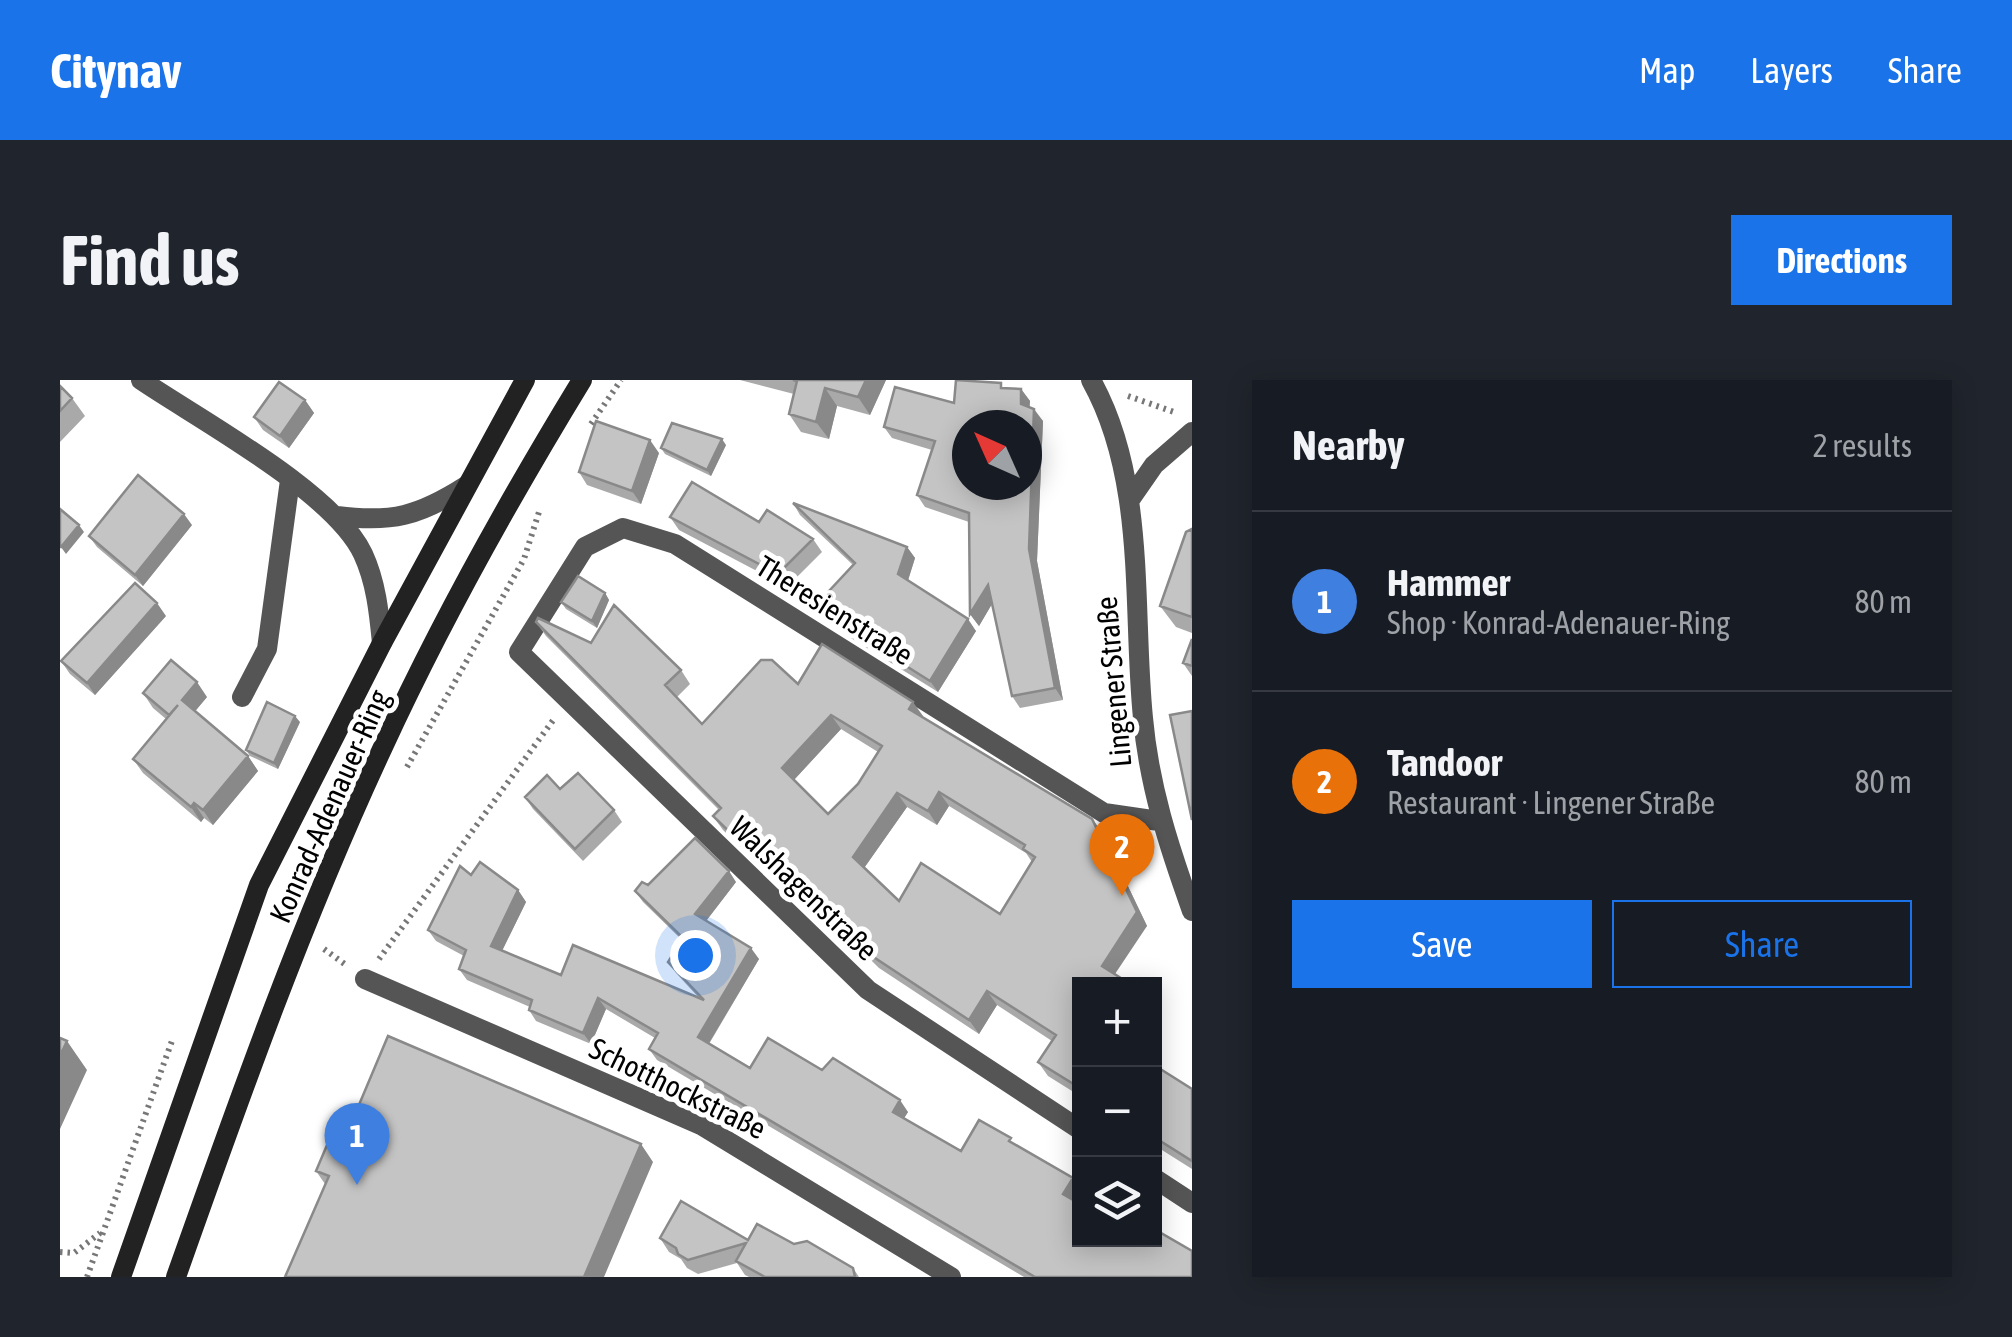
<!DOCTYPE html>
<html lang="en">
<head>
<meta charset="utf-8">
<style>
  :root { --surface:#171b24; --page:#20242c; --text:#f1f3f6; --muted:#9ea1a6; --line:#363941; --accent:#1a73e8 }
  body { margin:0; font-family:"Asap Condensed",sans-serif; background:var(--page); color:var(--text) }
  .controls { position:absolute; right:30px; bottom:30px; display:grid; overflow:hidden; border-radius:0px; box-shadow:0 5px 25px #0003 }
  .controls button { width:90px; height:90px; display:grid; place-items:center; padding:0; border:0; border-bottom:2px solid var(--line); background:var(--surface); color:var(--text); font:50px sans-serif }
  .compass { position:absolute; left:892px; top:30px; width:90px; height:90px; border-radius:50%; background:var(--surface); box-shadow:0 5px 25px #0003; rotate:315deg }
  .you { position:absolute; left:635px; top:575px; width:35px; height:35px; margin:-25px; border:8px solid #fff; border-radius:50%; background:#1a73e8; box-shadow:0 0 0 15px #1a73e833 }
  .badge { display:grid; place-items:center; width:65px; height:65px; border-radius:50%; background:var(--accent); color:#fff; font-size:32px; font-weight:700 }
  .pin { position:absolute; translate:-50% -82px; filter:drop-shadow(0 2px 5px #0008) }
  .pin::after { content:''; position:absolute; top:52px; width:35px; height:30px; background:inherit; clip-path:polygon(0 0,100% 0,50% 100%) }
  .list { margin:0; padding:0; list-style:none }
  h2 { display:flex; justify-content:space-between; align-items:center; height:130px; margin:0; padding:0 40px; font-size:42px }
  h2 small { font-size:32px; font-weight:400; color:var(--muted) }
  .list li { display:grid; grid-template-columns:65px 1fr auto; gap:30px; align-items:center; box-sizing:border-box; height:180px; padding:0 40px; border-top:2px solid var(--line) }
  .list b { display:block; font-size:38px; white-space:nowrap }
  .list p { margin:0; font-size:32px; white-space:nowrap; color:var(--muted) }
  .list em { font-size:32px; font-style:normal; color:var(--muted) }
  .actions { display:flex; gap:20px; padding:30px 40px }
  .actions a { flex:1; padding:22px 0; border:2px solid var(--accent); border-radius:0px; text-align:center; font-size:35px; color:var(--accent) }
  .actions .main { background:var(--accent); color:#fff }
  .icon { flex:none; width:55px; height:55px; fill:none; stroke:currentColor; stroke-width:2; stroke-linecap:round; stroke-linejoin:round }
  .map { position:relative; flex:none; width:1132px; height:897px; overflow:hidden; border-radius:0px }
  header { display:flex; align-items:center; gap:60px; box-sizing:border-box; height:140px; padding:0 50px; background:var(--accent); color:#fff }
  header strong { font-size:48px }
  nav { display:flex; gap:55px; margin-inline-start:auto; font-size:35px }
  .intro { display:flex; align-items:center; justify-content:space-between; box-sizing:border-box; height:240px; padding:0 60px }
  h1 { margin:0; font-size:70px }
  .button { padding:25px 45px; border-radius:0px; background:var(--accent); color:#fff; font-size:35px; font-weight:700 }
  main { display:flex; gap:60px; padding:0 60px }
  aside { flex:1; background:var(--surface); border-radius:0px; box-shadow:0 5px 25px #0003 }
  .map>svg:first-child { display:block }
</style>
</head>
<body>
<header>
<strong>Citynav</strong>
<nav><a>Map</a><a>Layers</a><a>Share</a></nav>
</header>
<div class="intro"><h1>Find us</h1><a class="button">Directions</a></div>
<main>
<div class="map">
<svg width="1132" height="897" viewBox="0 0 1132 897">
  <rect width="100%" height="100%" fill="#fff"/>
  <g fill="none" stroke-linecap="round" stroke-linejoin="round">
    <path stroke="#777" stroke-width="6" stroke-dasharray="2.5 5" stroke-linecap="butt" d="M1068,16L1117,33
      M531,44L561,0
      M347,387L464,179L479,132
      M264,569L286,585
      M319,579L494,339
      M0,872L14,873L40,853
      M27,897L113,658"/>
    <path stroke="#555" stroke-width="20" d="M182,317L207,269L230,100"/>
    <path stroke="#555" stroke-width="20" d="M81,0C140,40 274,112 303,174C316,202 319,232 322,263
      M1031,0C1087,100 1072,228 1083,338C1089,406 1109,467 1132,531
      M1069,121L1094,85L1132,52
      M277,136C332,143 359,136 406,106
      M305,599L641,745L891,897
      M1019,749L808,610L459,272L525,167L563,148L615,164L1044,433L1099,441
      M1094,798L1132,823"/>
    <path stroke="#222" stroke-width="20" d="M61,897L199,505L322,263L465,0
      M116,897C179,719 243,538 323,367C381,241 450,118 522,0"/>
  </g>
  <path fill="#a9a9a9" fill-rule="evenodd" d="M680,0H826L810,35L777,26L769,59L741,52L729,34L734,14Z
    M0,6L12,18L25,36L0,62Z
    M944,8L961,9L970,21L969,27L983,41L977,181L1003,320L960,328L952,316L932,224L919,246L910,234L909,142L865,127L857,115L872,70L832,58L824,47L894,23Z
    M245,20L254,33L229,68L203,50L194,37Z
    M666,65L651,96L605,74L601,68Z
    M599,73L581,124L527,105L519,92Z
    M733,123L847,167L855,178L848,201L916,251L878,312L786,255L780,247L764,237L756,225L793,185L740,135Z
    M610,137L699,142L753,159L762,172L727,207L619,150Z
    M132,145L83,206L37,167L29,156Z
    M1132,149V253L1116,247L1100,226Z
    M545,213L549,220L537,248L506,229L501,222Z
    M106,236L35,315L10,294L1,281Z
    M476,242L531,263L621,290L630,304L617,317L642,344L738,304L863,336L862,337L1032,439L1042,452L1087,546L1020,604V716L988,696L978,682L992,661L937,625L919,654L819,588L700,471L694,480L663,450L653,436L659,430L486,256ZM781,349L818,372L798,404L768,434L734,400ZM889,426L966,473L972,482L940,534L839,521L804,488L847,427L877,445Z
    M1132,259V296L1123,283Z
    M83,313L147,317L135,331L188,376L198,391L153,445L144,438L141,442L83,393L73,379L106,339L93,328Z
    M240,342L218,389L190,376L186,370Z
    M500,409L554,430L562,442L523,481L473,429L465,417Z
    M411,495L458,510L466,522L442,571L501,595L639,618L616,593L608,582L622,560L583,522L575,511L588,505L676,502L646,541L699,579L649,664L690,688L762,690L848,732L844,738L901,771L956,765L1020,811L1014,821L1132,897H964L597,680L589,669L595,658L546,629L531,664L476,641L469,630L470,627L407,600L399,589L404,576L376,561L368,550Z
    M1094,685L1132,709V789L1094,765Z
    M280,770L593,782L265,804L256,791Z
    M600,858L688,860L734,864L793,888L799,897H689L685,895L677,883L638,894L627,888L621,879L609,872Z"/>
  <path fill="#898989" d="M806,0H826L810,35L798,17Z
    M765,8L777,26L769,59L756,42Z
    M961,9L970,21L969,36L961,24Z
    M245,20L254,33L229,68L220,56Z
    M974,29L983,41L977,181L1003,320L995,308L969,169Z
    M662,59L666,65L651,96L647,90Z
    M590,60L599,73L581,124L572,111Z
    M124,134L132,145L83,206L75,195Z
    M19,145L24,152L6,174L1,167Z
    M847,167L855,178L846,206L838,194Z
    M928,205L936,217L919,246L910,234Z
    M545,213L549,220L537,248L532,241Z
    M97,223L106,236L35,315L27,303Z
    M908,239L916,251L878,312L870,301Z
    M137,302L147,317L132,335L122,320Z
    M853,322L863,336L859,343L849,329Z
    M771,335L781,349L732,402L722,388Z
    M235,336L240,342L218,389L214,383Z
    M188,376L198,391L153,445L143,430Z
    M879,412L889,426L877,445L868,431Z
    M837,413L847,427L802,491L793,477Z
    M134,423L144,438L141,442L131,427Z
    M1032,439L1042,452L1087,546L1051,600L1042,586Z
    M691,457L700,471L694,480L684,466Z
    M669,491L676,502L643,545L635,534Z
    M458,510L466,522L439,577L431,566Z
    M691,568L699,579L646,668L638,657Z
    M927,611L937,625L919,654L909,640Z
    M538,618L546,629L531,664L523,653Z
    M7,661L27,690L0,749V676Z
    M840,720L848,732L841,743L833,732Z
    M581,764L593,782L544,897H524Z
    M1013,798L1020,808V811L1011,826L1003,814Z"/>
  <path fill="#c4c4c4" stroke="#898989" stroke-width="2.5" fill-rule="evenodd" d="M733,0H806L798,17L765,8L756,42L729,34L737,1Z
    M896,0L941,3V8L961,9V24L974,29L969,169L995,308L952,316L928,205L910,234L909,133L857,115L875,61L824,47L835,7L894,23ZM907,45H967V105H907Z
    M219,2L245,20L220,56L194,37Z
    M0,6L12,18L0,31Z
    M536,41L590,60L572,111L519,92Z
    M612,43L662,59L647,90L601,68Z
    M78,95L124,134L75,195L29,156Z
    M632,102L699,142L707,130L753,159L718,194L610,137Z
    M733,123L847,167L838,194L908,239L870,301L778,243L780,240L756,225L795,183Z
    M0,129L19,145L1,167L0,166Z
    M1132,149V237L1100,226L1126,152Z
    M518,196L545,213L532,241L501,222Z
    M75,203L97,223L27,303L1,281Z
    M554,225L621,290L605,305L642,344L701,280H712L738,304L762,264L853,322L849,329L1032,439L1077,532L1042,586L1064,600L1061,604H1020V708L978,682L996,655L927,611L909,640L809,574L691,457L684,466L653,436L661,428L476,242L478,238L531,263ZM771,335L822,366L798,404L768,434L722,388ZM879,412L965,465L963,469L975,477L940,534L861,483L839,521L793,477L837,413L868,431Z
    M1132,259V286L1123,283Z
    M111,280L137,302L122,320L188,376L143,430L134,423L131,427L73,379L118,325L109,335L83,313Z
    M207,322L235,336L214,383L186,370Z
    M1132,331V440L1110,335Z
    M518,393L554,430L515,469L465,417L487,395L500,409Z
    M635,458L669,491L635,534L691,568L638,657L690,688L708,658L762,690L773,678L840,720L833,732L901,771L919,740L951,758L949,761L1013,798L1003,814L1020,824V860H1094V849L1132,871V897H975L589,669L598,653L538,618L523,653L469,630L472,620L399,589L406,570L368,550L400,486L411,495L420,482L458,510L431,566L501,595L513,565L644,620L608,582L623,558L575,511L582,502L588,505Z
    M328,656L581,764L524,897H225L269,796L256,791L267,765L280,770Z
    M0,658L7,661L0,676Z
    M1094,685L1132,709V781L1094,757Z
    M621,821L688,860L697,844L734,864L747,861L793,888L795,897H705L676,881L686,863L628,880L618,874L616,868L600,858Z"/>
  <g text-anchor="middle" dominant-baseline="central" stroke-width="10" stroke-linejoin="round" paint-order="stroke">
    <g font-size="30" fill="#000" stroke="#fff">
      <text transform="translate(775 230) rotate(32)">Theresienstraße</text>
      <text transform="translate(1053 302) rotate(-95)">Lingener Straße</text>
      <text transform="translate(269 426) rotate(-66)">Konrad-Adenauer-Ring</text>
      <text transform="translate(744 508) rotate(44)">Walshagenstraße</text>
      <text transform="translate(618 708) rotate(26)">Schotthockstraße</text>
    </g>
  </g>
</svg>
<div class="controls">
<button>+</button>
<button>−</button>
<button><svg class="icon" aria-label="layers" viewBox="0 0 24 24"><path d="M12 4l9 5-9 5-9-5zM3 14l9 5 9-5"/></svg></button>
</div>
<svg class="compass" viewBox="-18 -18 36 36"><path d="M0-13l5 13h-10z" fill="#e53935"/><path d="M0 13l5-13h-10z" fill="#9ea1a6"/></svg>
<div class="you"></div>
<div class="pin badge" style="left:297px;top:805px;background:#3f7fe0">1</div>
<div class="pin badge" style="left:1062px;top:516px;background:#e8710a">2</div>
</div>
<aside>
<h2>Nearby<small>2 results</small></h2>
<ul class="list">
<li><span class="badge" style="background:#3f7fe0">1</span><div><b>Hammer</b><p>Shop · Konrad-Adenauer-Ring</p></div><em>80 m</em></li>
<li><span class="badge" style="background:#e8710a">2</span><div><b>Tandoor</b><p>Restaurant · Lingener Straße</p></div><em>80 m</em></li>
</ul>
<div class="actions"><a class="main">Save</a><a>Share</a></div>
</aside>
</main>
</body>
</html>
